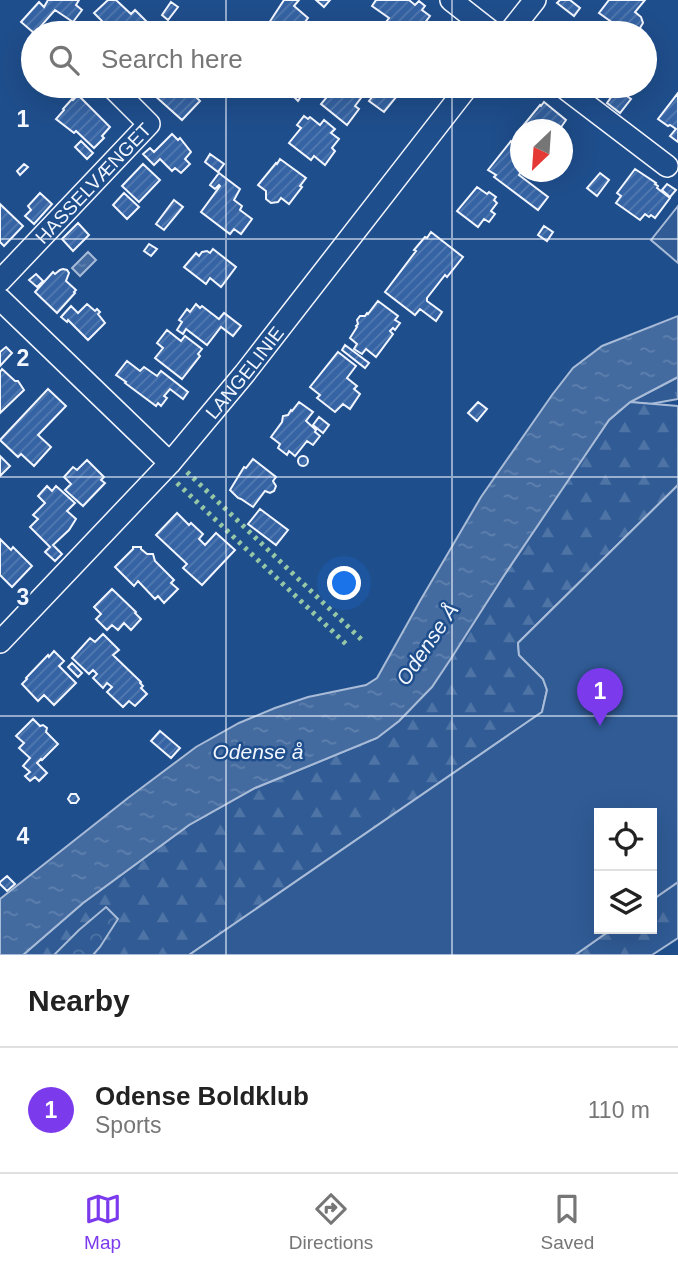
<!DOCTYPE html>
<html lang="en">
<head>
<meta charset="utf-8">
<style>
  :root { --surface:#fff; --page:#f6f6f6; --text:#222; --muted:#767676; --line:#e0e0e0; --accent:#7c3aed }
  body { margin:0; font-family:Helvetica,sans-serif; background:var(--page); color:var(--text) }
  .controls { position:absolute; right:21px; bottom:21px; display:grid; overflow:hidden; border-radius:0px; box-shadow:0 7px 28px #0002 }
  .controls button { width:63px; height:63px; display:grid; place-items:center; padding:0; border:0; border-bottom:2px solid var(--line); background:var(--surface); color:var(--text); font:35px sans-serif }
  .compass { position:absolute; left:510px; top:119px; width:63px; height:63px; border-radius:50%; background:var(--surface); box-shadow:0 7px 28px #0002; rotate:205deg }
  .you { position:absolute; left:345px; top:584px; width:24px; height:24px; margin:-18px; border:5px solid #fff; border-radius:50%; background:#1a73e8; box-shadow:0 0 0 10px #1a73e833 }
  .badge { display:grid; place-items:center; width:46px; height:46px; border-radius:50%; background:var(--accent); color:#fff; font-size:23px; font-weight:700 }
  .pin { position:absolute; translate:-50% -58px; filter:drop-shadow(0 2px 4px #0008) }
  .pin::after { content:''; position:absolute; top:37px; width:24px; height:21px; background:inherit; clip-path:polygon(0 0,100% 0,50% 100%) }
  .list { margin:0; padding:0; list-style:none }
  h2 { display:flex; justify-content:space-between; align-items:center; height:91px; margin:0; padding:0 28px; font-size:30px }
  h2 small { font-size:23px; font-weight:400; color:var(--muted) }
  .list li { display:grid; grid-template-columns:46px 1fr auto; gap:21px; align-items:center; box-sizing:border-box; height:126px; padding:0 28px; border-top:2px solid var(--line) }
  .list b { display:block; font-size:26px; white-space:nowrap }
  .list p { margin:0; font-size:23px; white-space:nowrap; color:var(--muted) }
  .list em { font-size:23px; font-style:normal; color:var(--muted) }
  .icon { flex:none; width:38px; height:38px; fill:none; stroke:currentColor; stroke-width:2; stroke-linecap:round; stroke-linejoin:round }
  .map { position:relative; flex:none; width:678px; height:955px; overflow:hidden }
  .search { position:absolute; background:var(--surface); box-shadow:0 7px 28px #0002; left:21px; right:21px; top:21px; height:77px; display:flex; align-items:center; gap:18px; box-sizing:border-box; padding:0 24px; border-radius:38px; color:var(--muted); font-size:26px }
  .sheet { height:217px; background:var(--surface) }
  nav { display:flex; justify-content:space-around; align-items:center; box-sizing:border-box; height:98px; border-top:2px solid var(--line); background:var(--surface); font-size:19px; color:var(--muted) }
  nav a { display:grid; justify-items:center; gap:4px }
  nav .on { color:var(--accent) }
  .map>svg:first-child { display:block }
</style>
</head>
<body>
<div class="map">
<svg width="678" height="955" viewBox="0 0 678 955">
  <defs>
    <pattern id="grass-tufts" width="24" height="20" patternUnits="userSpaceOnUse" patternTransform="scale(1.75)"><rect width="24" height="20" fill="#305b95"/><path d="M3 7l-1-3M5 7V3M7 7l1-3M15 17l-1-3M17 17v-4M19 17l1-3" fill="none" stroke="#4e73a5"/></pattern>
    <pattern id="forest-firs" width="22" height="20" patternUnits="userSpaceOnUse" patternTransform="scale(1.75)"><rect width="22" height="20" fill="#305b95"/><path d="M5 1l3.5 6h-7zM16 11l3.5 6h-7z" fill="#4e73a5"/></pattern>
    <pattern id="park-crowns" width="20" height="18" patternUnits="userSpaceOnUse" patternTransform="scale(1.75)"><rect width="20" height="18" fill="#305b95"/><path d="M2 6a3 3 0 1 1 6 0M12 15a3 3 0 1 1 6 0" fill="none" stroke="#4e73a5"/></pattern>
    <pattern id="water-ripples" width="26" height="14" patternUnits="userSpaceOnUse" patternTransform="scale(1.75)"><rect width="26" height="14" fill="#446ba0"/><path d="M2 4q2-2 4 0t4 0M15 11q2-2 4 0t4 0" fill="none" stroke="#5f81ae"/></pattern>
    <pattern id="building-hatch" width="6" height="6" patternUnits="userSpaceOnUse" patternTransform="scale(1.75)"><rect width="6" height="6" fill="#3563a3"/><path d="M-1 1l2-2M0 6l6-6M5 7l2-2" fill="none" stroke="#537ab1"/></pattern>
  </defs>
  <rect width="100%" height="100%" fill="#1f4e8c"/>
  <path fill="url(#grass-tufts)" stroke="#a8bbd7" stroke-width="2" d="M678,377V399L650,404L630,402Z"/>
  <path fill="url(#forest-firs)" stroke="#a8bbd7" stroke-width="2" d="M630,402L678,406V485L518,643L519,655L543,679L547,690L542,712L189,955H23L83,903L189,825L255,788L377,738L399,721L431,687L548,508L609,420Z
    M678,882V938L652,955H575L612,929H652V900Z"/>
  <path fill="url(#park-crowns)" stroke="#a8bbd7" stroke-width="2" d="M106,907L118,919L100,947L93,955H54L79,930Z"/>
  <path fill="#305b95" stroke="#a8bbd7" stroke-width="2" d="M678,206V263L651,240Z
    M678,485V882L652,900V813H599V929H612L575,955H189L542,712L547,690L543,679L519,655L518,643Z"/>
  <path fill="url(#water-ripples)" stroke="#a8bbd7" stroke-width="2" d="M88,252L96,260L80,276L72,268Z
    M678,316V377L630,402L609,420L503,577L452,657L432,687L399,721L377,738L255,788L189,825L83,903L23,955H0V899L128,798L196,747L239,723L275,708L308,697L366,685L377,678L420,601L481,497L552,395L573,368L602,346Z"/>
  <path fill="url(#building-hatch)" stroke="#f2f6ff" stroke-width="2" d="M48,0H79L76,5L82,10L73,22L55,10L40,27L37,33H34L21,22L39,2L44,7Z
    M108,0H116L131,14L135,10L147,22L135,33H114L94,13Z
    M284,0H299L294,6L308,18L299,30L292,25L286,33H277L267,26Z
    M316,0H330L324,7Z
    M376,0H409L415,5L419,1L425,6L422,10L430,16L417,33H401L386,22L389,18L372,6Z
    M560,0H570L580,8L574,16L557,3Z
    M609,0H645L635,12L641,17L643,23L637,33H627L599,13Z
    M171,2L178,7L168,20L162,15Z
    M163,86H169L171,88L173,86H185L200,101L182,120L154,95Z
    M331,86H346L352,90L356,89L361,93V98L355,106L359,109L347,125L321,104L331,92L328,89Z
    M381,86H384L397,96L384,112L369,101Z
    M617,89L631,99L620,113L607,103Z
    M297,91L302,95L298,101L293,96Z
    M678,93V142L670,136L676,129L670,125L668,126L658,119Z
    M78,95L110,127L102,136L104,138L94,148L76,131L74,133L56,119L64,110L63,109L72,99L73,100Z
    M544,102L566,120L559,130H526L522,127L540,105L541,106Z
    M304,116L308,119L310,117L320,125L324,120L335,129L331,133L339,139L332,148L335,151L325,165L314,156L311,160L289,143L301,128L297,125Z
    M172,134L178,140L180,138L191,152L185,159L190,164L181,173L175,168L172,171L160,159L154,165L143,154L150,148L154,152Z
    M81,141L93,153L87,159L75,147Z
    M511,141L520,148L521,172L519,175L548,197L538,210L494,177L496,175L488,170Z
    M562,149L570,154L562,164Z
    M210,154L224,164L218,172L205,162Z
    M280,159L306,178L300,186L302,187L289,204L281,198L278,202L271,203L266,199V191L258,185L276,163L277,164Z
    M24,164L28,167L20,175L17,171Z
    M143,164L160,180L139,202L122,186Z
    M635,169L656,183L655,184L658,186L657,188L670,198L655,218L651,215L649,217L645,214L640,220L616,203L621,196L617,193Z
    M219,173L240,189L234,200L242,206L240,210L252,219L241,234L234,229L230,234L201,212L220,186L219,185L215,189L210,185Z
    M600,173L609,180L597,196L587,188Z
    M667,184L676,190L670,197L662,190Z
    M477,187L487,194L489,192L496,197L494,200L497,203L491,211L495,214L489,222L484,219L478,227L457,211Z
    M40,193L52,204L34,224L25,216L31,210L28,206Z
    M124,193L139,207L127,219L113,205Z
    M174,200L183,207L164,230L156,224Z
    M0,204L23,226L4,246L0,242Z
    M78,223L89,235L73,251L62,239Z
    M544,226L553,232L547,241L538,235Z
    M431,232L463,257L447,277L445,275L427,298V301L442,312L436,321L420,309L415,315L385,292L416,251L414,250L425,237L427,238Z
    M149,244L157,249L151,256L144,251Z
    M213,249L236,267L221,287L210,278L206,284L184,267L196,253L199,256L202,252L207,251L210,253Z
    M63,269L67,270L69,273L66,281L76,290L74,292L75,293L57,313L35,292L53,272L55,274L60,270Z
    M36,274L43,281L37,287L29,280Z
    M378,301L398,316L395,320L400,323L395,330L393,328L390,331L393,334L376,357L366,349L362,354L354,349L357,344L350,338L357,327L356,326L358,324L357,320L360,316H365L367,313L368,314Z
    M87,304L95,311L97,309L100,312L98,314L105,323L88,340L68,320L67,322L61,317L71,306L78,313Z
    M196,304L200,308L202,306L219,319L224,313L241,326L233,336L221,327L207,345L186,329L183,334L177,330L182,322L179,320L187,309L190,312Z
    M167,330L181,341L185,336L202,349L198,354L200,356L182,379L155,358L163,348L157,343Z
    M345,345L369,363L365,368L342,350Z
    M6,347L12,353L0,366V352Z
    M338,352L356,366L347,378L357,386L354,389L360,394L350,409L343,404L335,412L317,398L320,395L310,387Z
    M127,361L140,371L144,367L157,376L161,371L188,392L183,399L170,389L164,396L167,398L161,406L158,403L156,406L125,383L126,382L116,375Z
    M2,369L15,381H18L24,390L0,413V372Z
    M48,389L66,406L38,435L51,447L34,466L21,454L18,457L0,440Z
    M299,402L313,412L306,421L316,430L315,432L320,436L313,445L307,441L295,456L289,451L287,455L278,448L280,444L271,437L282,422L283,416L288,415L291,410L292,411Z
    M478,402L487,409L477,421L468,413Z
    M319,417L329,425L323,433L313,425Z
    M298 461a5 5 0 1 1 10 0a5 5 0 1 1-10 0Z
    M0,456L10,466L0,476Z
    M253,459L276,477L273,481L276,486L274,491L270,493L265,491L253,507L241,499L238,498L230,490L244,467L246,468Z
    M87,460L104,477L101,480L105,483L83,506L65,490L71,484L64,477L73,467L77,470Z
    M47,486L52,491L56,486L75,503L67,511L76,519L69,530L53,545L62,554L55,561L45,552L50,547L30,527L38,519L33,515L45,503L38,496Z
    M260,509L288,530L276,545L248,524Z
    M177,513L189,525L191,523L203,534L199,539L205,545L216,533L235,550L202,585L183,568L187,564L156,535Z
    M0,539L11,550L13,547L32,566L12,587L0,575Z
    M133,547H141V549L147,554H153L155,561L174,580L171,583L178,589L164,603L158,596L155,599L138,581L134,586L115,567L133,549Z
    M112,589L136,612L135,613L141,619L131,630L124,623L118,630L112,625L107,630L96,619L101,614L94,607Z
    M103,634L119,650L113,655L141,682L140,683L143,686L141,688L147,694L135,706L129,701L123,707L107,692L112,687L107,683L103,688L93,678L97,674L93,670L89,674L72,658L90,638L95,642Z
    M54,651L64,661L59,666L76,683L54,705L44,695L38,701L22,684L27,679L26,678L48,655L49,657Z
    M72,663L82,673L78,677L68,667Z
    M33,719L40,726L43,725L47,728L46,732L58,744L42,760L41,759L37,763L47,773L39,781L35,777L30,781L25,776L30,772L23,766L30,758L19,748L24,743L16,736Z
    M160,731L180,748L171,758L151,741Z
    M71,794H76L79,799L76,803H71L68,799Z
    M7,876L15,884L7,891L0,884V882Z"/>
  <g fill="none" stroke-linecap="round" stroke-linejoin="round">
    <g stroke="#f2f6ff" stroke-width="24">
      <g id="minor">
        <path d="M451,0L493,33"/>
        <path d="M509,33L535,0"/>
        <path d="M562,86L667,166"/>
        <path id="s1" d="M0,281L149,124L111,86"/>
        <path d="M0,299L170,463"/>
        <path id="s2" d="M0,642L170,463L245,373L468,86"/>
      </g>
    </g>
    <use href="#minor" stroke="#1f4e8c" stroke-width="21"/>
    <path stroke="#97c8a6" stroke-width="5" stroke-dasharray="3.5 5" stroke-linecap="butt" d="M187,472L362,640
      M177,483L347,645"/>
  </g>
  <path fill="none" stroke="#f2f6ff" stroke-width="2" stroke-opacity="0.55" d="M226,0V33M452,0V33M226,86V955M452,86V955M0,239H678M0,477H678M0,716H678"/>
  <g text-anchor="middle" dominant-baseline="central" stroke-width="5" stroke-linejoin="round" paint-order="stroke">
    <g font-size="19" fill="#f2f6ff" stroke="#1f4e8c">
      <text stroke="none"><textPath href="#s1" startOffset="135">HASSELVÆNGET</textPath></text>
      <text stroke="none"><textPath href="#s2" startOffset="364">LANGELINIE</textPath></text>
    </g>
    <g font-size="21" font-style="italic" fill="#f2f6ff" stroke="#1f4e8c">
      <text transform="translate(427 644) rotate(-56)">Odense Å</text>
      <text x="258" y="751">Odense å</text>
    </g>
  </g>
  <g font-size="23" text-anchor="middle" font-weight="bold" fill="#f2f6ff" stroke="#1f4e8c" stroke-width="5" stroke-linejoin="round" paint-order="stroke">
    <text x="23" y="127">1</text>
    <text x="23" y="366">2</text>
    <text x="23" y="605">3</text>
    <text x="23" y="844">4</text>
  </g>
</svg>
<div class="controls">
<button><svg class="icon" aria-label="locate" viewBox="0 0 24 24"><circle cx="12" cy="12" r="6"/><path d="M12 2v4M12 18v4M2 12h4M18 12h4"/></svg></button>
<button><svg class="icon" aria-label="layers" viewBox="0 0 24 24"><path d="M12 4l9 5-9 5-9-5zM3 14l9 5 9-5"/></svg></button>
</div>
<svg class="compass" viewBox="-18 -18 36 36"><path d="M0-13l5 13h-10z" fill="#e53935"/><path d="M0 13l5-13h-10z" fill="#767676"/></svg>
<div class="you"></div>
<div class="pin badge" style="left:600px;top:726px">1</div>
<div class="search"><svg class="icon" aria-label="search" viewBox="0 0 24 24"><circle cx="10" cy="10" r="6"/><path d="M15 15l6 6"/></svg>Search here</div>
</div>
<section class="sheet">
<h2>Nearby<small></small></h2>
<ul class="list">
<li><span class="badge">1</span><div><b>Odense Boldklub</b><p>Sports</p></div><em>110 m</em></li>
</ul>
</section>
<nav>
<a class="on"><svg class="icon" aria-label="map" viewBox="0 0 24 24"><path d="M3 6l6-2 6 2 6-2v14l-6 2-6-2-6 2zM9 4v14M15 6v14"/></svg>Map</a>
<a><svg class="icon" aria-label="directions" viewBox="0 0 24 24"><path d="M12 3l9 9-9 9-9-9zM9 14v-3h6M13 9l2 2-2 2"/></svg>Directions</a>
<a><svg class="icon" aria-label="saved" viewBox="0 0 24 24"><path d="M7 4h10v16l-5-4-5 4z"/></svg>Saved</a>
</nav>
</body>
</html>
